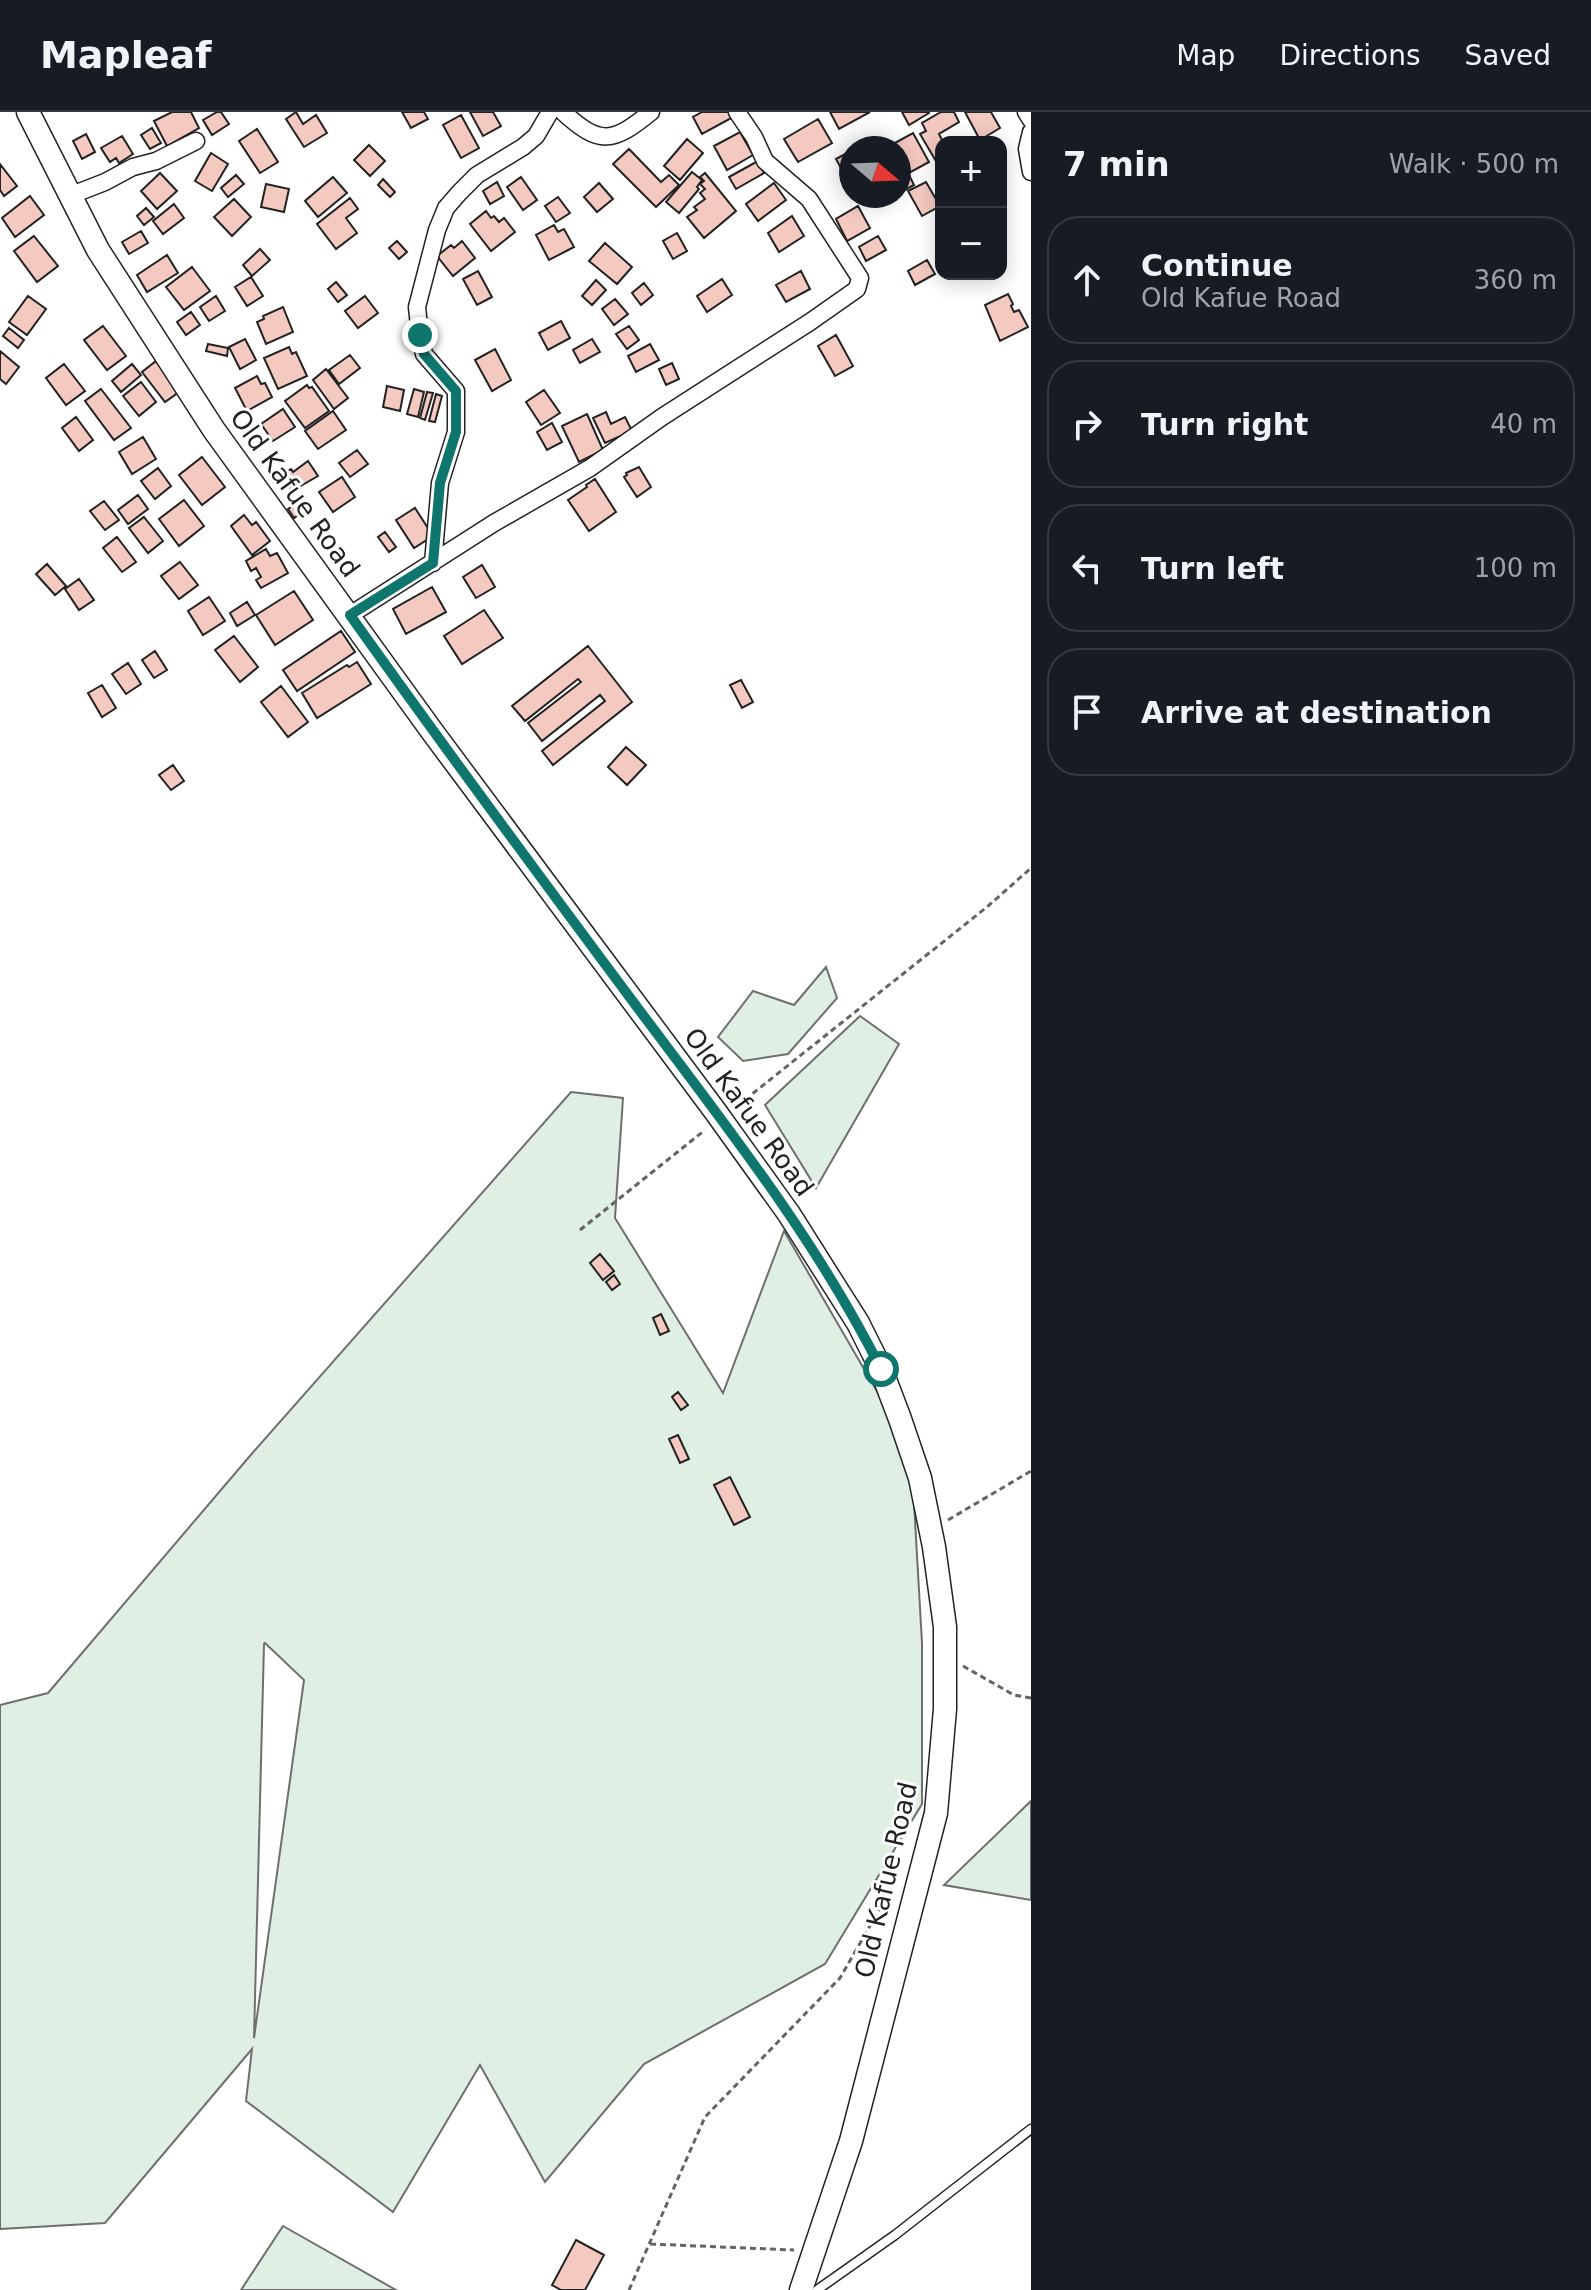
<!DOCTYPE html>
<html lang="en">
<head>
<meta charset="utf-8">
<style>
  :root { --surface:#171b24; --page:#242831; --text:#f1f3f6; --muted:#9ea1a6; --line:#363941 }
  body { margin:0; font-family:"DejaVu Sans",sans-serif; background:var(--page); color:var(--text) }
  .controls { position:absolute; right:24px; top:24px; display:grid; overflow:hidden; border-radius:16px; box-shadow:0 4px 20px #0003 }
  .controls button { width:72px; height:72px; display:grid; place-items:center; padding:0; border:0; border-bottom:2px solid var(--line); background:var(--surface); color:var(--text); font:40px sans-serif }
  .compass { position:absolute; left:839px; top:24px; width:72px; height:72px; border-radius:50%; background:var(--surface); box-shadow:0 4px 20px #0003; rotate:109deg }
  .stop { position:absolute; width:24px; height:24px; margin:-18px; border:6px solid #0f766e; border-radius:50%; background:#fff }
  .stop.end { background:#0f766e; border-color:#fff; box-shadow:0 2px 8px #0008 }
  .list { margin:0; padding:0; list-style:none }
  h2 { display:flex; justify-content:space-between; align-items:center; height:104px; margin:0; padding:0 32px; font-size:34px }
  h2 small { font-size:26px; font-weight:400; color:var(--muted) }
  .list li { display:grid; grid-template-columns:52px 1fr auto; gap:24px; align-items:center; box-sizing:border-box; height:128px; margin:0 16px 16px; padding:0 16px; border:2px solid var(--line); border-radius:32px }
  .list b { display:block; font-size:30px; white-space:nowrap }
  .list p { margin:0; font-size:26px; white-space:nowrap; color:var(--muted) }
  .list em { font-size:26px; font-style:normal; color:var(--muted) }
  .icon { flex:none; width:44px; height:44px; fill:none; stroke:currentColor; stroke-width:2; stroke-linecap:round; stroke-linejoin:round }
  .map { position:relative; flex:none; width:1031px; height:2178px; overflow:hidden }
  header { display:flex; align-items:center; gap:48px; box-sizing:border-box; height:112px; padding:0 40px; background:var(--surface); border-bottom:2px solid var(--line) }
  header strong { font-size:38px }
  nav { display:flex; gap:44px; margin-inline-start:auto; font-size:28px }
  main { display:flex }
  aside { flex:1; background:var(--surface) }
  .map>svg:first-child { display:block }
</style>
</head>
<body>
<header>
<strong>Mapleaf</strong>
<nav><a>Map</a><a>Directions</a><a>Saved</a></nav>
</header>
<main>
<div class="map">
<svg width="1031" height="2178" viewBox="0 0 1031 2178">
  <rect width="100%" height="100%" fill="#fff"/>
  <path fill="#e0efe3" stroke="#6f6f6f" stroke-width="2" fill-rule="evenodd" d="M826,855L837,886L788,942L743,949L718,925L753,879L794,893Z
    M860,904L899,932L816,1076L765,993Z
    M571,980L623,986L615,1106L723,1281L784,1119L911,1338L922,1531V1692L825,1852L644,1952L545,2070L480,1953L393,2100L246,1989L252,1937L105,2111L0,2117V1593L48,1581L249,1345ZM265,1531L304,1568L254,1926L264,1532Z
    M1031,1689V1788L944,1773Z
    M283,2114L396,2178H241Z"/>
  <path fill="#f3c9c0" stroke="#222" stroke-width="2" d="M172,0H191L199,16L167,34L154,9Z
    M217,0H221L229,12L212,23L203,8Z
    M296,0L303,12L316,3L327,21L304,35L286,7Z
    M402,0H424L428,7L411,16Z
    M470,0H493L501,14L483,24Z
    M702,0H733L735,4L702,22L693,5Z
    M830,0H870L839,17Z
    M902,0H929V1L909,13Z
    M941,0H954L959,10L939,22L943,30H941L940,56L920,22L926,19L922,11Z
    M965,0H991L1000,16L980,28Z
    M461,3L479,36L461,46L443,13Z
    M818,7L832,31L798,50L784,27Z
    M152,16L161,31L150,37L141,23Z
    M257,17L278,50L260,61L239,29Z
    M740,20L753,43L727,58L714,34Z
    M913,21L929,50L909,61L899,43V36H895L893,32Z
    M86,22L95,40L82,47L73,29Z
    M122,24L133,42L119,51L116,46L110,50L101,36Z
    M687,27L703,41L680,68L664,54Z
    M369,33L385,49L370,64L354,48Z
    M629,37L661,70L669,63L679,73L656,95L613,52Z
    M851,39V67L848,69L836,47Z
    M211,41L228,52L212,79L195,69Z
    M758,49L764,61L736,77L729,65Z
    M0,52L17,74L4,84L0,78Z
    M692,60L702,68L697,75L699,77L679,101L666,90Z
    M160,61L177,79L157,97L141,79Z
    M705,61L736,99L704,126L687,105L697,98L694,95L705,87L700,81L705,77L700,72L704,69L700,65Z
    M236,63L244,72L228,85L221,76Z
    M333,65L347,81L318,105L305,89Z
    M521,65L537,88L523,98L507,75Z
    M910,65L914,73L899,81V71Z
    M383,67L395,80L390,85L378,73Z
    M497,70L504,84L490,92L483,79Z
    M926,70L940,94L922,104L908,79Z
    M599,71L613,87L597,100L584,85Z
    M774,71L786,88L758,109L746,92Z
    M266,72L289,77L284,100L261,95Z
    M30,84L44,103L15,125L2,106Z
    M558,85L570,101L556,110L545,94Z
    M350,86L358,97L346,106L357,121L336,137L317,112Z
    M234,87L251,105L232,124L214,105Z
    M174,92L184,106L163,122L153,109Z
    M858,94L870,116L847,129L836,107Z
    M146,96L154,105L144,113L137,104Z
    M486,99L491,106L494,104L499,110L504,106L515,120L491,139L470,112Z
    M792,104L804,124L779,140L768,121Z
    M554,113L558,120L564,117L574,135L549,148L536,123Z
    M141,119L148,131L129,142L122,130Z
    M677,121L687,139L673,147L663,129Z
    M34,124L58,154L37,170L14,139Z
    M878,124L886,138L866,149L859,135Z
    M397,129L407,140L399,147L389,136Z
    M462,129L475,146L453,164L437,144L451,133L454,136Z
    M605,131L632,155L617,172L589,149Z
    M260,137L270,148L252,164L243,153Z
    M167,143L178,161L147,180L137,163Z
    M927,148L935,162L915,173L908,159Z
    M192,155L210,179L184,198L166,175Z
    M478,159L492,185L477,193L463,167Z
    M801,159L810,177L786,190L776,173Z
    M251,165L263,184L247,194L235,175Z
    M722,167L732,183L707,200L697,184Z
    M596,168L606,178L592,193L582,184Z
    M336,170L347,183L338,190L328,177Z
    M644,171L653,183L641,193L632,181Z
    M1008,182L1013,192L1011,194L1014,200L1019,198L1028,215L1000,229L985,193Z
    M28,184L46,197L27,223L9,210Z
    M216,184L225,199L209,209L200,195Z
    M365,184L378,201L358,216L345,199Z
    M615,187L628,202L614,213L602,197Z
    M283,195L293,220L266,232L257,210L264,207L263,204Z
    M191,200L200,213L186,223L177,210Z
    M561,209L570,226L548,238L539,221Z
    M103,214L126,244L107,258L84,228Z
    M629,214L639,228L627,237L616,222Z
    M9,216L24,228L18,236L3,224Z
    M836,223L853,254L835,264L818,234Z
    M245,227L256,248L240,257L229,235Z
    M592,227L600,240L580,251L573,238Z
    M208,232L228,236L227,244L206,239Z
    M650,232L659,248L636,260L628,244Z
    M289,235L292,242L296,240L307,264L278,277L264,246Z
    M495,237L511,268L492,279L475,248Z
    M0,239L19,255L6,272L0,267Z
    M350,243L360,256L339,272L329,258Z
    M156,249L179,280L165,290L142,260Z
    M672,251L679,267L666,273L659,257Z
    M64,252L85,279L66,293L46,266Z
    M132,252L141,263L121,280L112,269Z
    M326,257L348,286L334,297L313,268Z
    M257,264L261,272L265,271L272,285L247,299L235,276Z
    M141,270L156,290L139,304L123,284Z
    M307,273L309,276L312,275L329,299L305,316L285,289Z
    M387,274L404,278L400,299L383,295Z
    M101,277L131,316L114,328L85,289Z
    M414,277L424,280L418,305L407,302Z
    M544,278L560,301L541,313L526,290Z
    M427,280L433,281L425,308L420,306Z
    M436,282L442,284L435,310L429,309Z
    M283,297L295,315L273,329L261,312Z
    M333,299L346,318L318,337L305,319Z
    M606,300L611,312L625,305L632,319L605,331L593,306Z
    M587,302L603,338L579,350L562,314Z
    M76,305L93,328L79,339L62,316Z
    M552,311L562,330L547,338L537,320Z
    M143,325L156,347L132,362L119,340Z
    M357,338L368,352L350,365L339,351Z
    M202,345L225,375L202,393L179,363Z
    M308,349L318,364L292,379L281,363L291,357L293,360Z
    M639,355L651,375L637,385L624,365L627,363L626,361Z
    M158,356L171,374L155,387L141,369Z
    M342,365L355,385L333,400L319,380Z
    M595,367L616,400L589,419L568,388L587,375L586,373Z
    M138,383L148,397L128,412L118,398Z
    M184,388L204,414L179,434L159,407Z
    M302,388L307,397L294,406L288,397Z
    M104,389L119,408L105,418L90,399Z
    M415,396L433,424L414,436L396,408Z
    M244,403L252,413L256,410L270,429L252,443L231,414Z
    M144,405L163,429L148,441L129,416Z
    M385,420L396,435L389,440L378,425Z
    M117,425L136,450L122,460L103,436Z
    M266,437L270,444L277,441L288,461L261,476L256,468L261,465L256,456L251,459L246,449Z
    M180,450L198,473L179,487L161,464Z
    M47,452L66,474L55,483L36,462Z
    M482,453L495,475L476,486L463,465Z
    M79,467L94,488L79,498L65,477Z
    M432,475L446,500L406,522L393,497Z
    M294,479L313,508L275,533L256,503Z
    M209,485L225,509L203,523L188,499Z
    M247,490L255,503L237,514L230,501Z
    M484,498L503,526L462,552L444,524Z
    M341,519L355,540L297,579L283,558Z
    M234,524L258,555L240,570L215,538Z
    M588,534L632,590L553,653L542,639L605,589L600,583L542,629L528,611L581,570L578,567L525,609L512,594Z
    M155,539L167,558L154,566L142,548Z
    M357,550L371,572L317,606L302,581L347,553L349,555Z
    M128,551L141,572L126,582L112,562Z
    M741,568L753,590L742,596L730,573Z
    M102,573L116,596L102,605L88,581Z
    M281,574L308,610L288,625L261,590Z
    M626,635L646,653L627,673L608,655Z
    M173,653L184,669L171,678L159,663Z
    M600,1142L614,1159L603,1168L590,1151Z
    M614,1163L620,1172L612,1178L606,1170Z
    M661,1202L669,1219L660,1223L653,1206Z
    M678,1280L688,1293L681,1298L672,1285Z
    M678,1323L689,1347L680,1351L669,1327Z
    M730,1365L750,1405L734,1413L714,1373Z
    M576,2128L604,2143L585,2178H561L552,2173Z"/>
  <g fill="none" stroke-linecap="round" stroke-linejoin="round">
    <g stroke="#222" stroke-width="11">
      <path id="lane" d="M817,2178L895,2123L1031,2017"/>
    </g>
    <g stroke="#222" stroke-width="19">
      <path id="street" d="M563,0C600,34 613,31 651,0
        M1026,0L1031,8
        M1031,20L1027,37L1031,60
        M69,84L105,70L133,55L156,49L196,29
        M433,451L440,371L456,320V279L424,242L420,223L417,195L437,118L446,96L459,81L477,63L523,35L536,24L550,0
        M350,503L494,411L590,356L662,305L810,210L857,177L860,166L809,87L765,49L754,25L737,0"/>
    </g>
    <g stroke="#222" stroke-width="25">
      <path id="secondary" d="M28,0L98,138L214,318L434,622L715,999L789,1102L858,1211L881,1257L900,1307L920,1366L934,1435L945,1515V1597L936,1701L851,2029L801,2178"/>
    </g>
    <path stroke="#646464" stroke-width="3" stroke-dasharray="6 4" stroke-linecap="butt" d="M737,994L987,795L1031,756
      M580,1118L705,1018
      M948,1408L1031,1359
      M963,1554L1014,1583L1031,1586
      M650,2132L794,2138
      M629,2178L705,2005L840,1866L897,1767"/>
    <use href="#lane" stroke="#fff" stroke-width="8"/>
    <use href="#street" stroke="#fff" stroke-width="16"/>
    <use href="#secondary" stroke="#fff" stroke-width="22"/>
  </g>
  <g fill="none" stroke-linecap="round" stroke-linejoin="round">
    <path stroke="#0f766e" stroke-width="10" d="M420,223L424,242L456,279V320L440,371L433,451L350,503C444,635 540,765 637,895C724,1011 816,1127 881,1257"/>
  </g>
  <g text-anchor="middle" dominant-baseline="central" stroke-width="6" stroke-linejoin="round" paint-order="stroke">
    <g font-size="26" fill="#222" stroke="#fff">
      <text transform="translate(295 381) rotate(54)">Old Kafue Road</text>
      <text transform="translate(749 1000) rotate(54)">Old Kafue Road</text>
      <text transform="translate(886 1768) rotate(-77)">Old Kafue Road</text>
    </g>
  </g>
</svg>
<div class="controls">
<button>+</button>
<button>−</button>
</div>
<svg class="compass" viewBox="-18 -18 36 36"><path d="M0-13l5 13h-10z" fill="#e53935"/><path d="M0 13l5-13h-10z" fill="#9ea1a6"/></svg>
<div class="stop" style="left:881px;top:1257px"></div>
<div class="stop end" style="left:420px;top:223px"></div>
</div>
<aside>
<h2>7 min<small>Walk · 500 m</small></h2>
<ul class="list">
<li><svg class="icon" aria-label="ahead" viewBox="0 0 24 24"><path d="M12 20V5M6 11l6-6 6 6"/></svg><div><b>Continue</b><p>Old Kafue Road</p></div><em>360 m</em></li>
<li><svg class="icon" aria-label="right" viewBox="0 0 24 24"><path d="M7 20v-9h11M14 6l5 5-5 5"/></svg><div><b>Turn right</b></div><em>40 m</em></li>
<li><svg class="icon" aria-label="left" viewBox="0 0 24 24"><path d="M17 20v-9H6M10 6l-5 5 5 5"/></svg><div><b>Turn left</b></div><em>100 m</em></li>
<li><svg class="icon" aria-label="arrive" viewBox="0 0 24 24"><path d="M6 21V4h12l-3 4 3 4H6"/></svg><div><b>Arrive at destination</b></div></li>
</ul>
</aside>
</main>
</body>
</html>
